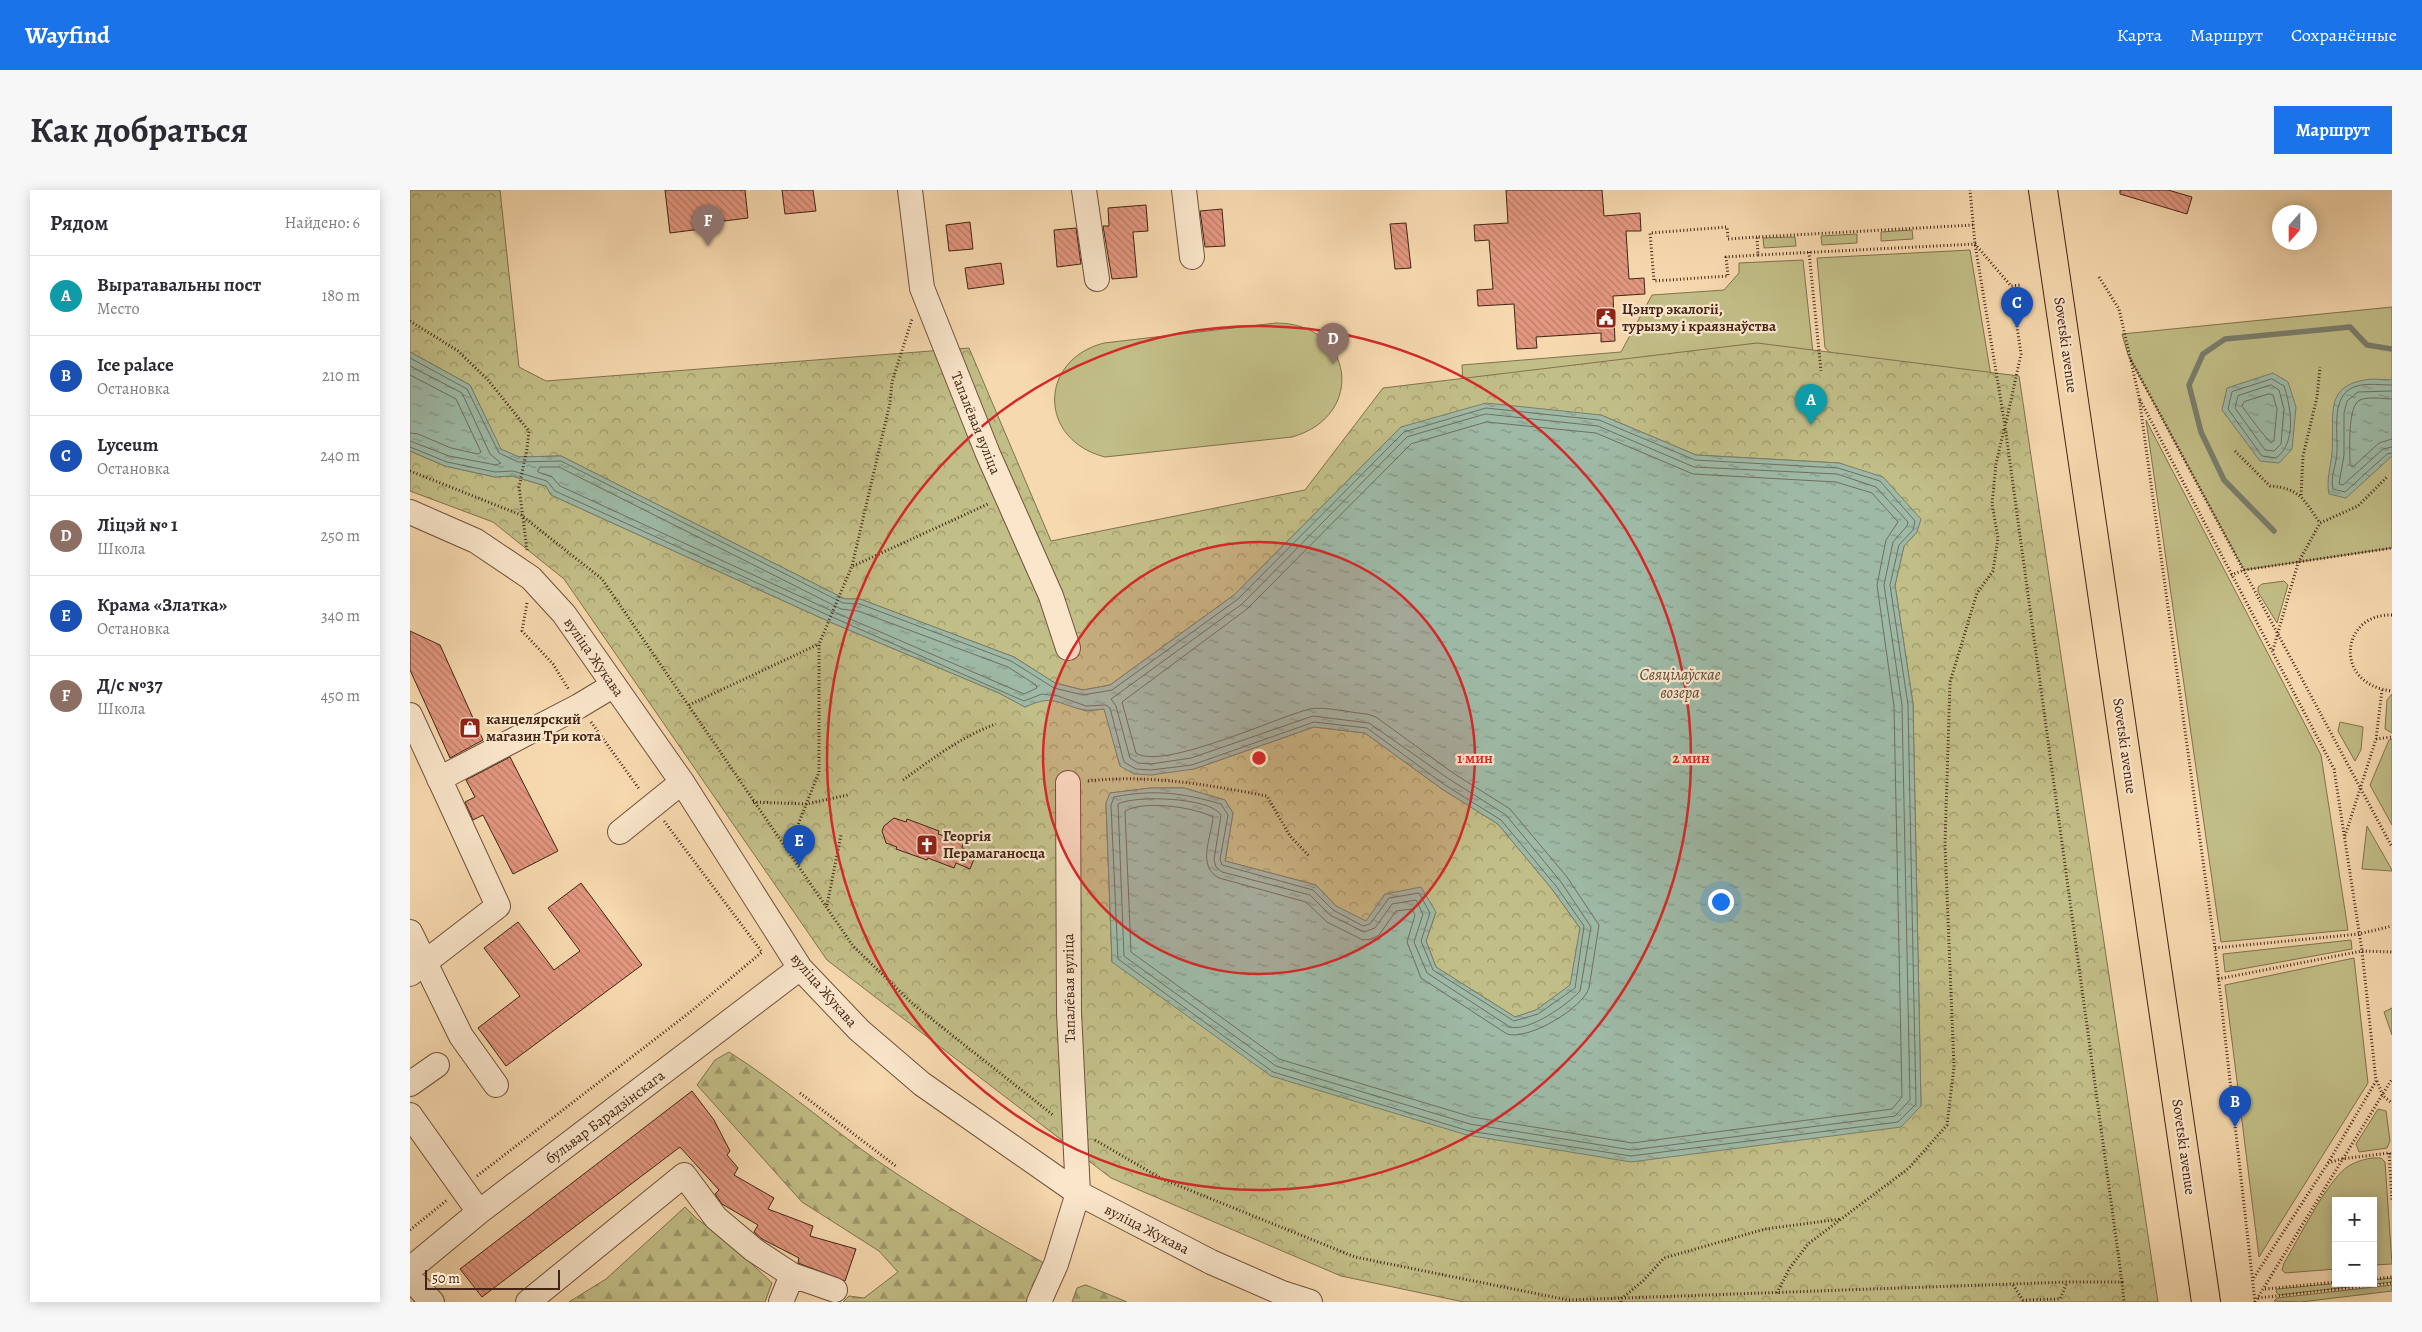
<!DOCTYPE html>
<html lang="ru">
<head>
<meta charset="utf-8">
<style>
  :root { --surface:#fff; --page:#f7f7f7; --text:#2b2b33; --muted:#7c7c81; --line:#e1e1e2; --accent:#1a73e8 }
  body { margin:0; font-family:Alegreya,serif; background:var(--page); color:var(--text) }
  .controls { position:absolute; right:15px; bottom:15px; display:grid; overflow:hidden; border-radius:0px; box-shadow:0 2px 12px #0003 }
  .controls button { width:45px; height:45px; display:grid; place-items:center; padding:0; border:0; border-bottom:1px solid var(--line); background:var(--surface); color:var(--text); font:25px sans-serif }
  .compass { position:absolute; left:1862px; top:15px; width:45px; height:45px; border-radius:50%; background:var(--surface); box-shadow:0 2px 12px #0003; rotate:201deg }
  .scale { position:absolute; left:15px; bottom:12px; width:135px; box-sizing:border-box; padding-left:5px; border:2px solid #432415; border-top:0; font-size:14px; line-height:18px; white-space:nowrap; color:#432415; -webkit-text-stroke:4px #fae6cb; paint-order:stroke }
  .you { position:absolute; left:1310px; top:711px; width:18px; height:18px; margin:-12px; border:4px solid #fff; border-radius:50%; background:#1a73e8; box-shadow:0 0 0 8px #1a73e833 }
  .badge { display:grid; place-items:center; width:32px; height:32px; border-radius:50%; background:var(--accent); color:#fff; font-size:16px; font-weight:700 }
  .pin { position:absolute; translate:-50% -41px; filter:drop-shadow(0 1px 2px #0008) }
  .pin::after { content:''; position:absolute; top:26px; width:18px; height:15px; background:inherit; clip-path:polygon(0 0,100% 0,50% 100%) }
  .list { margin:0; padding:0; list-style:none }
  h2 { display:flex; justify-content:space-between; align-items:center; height:65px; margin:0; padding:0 20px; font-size:21px }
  h2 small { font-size:16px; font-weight:400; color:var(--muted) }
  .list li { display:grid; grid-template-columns:32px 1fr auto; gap:15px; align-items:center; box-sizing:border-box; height:80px; padding:0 20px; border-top:1px solid var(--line) }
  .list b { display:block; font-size:19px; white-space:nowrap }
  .list p { margin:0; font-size:16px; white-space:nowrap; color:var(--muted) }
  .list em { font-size:16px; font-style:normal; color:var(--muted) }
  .map { position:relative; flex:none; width:1982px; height:1112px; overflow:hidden; border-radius:0px }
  header { display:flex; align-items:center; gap:30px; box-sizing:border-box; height:70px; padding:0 25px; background:var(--accent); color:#fff }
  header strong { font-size:24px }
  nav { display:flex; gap:28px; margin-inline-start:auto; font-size:18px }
  .intro { display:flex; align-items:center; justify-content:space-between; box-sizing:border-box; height:120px; padding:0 30px }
  h1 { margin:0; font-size:35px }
  .button { padding:12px 22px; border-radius:0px; background:var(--accent); color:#fff; font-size:18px; font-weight:700 }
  main { display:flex; gap:30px; padding:0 30px }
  aside { flex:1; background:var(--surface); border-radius:0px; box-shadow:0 2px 12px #0003 }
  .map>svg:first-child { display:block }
</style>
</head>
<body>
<header>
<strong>Wayfind</strong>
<nav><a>Карта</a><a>Маршрут</a><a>Сохранённые</a></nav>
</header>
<div class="intro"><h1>Как добраться</h1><a class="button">Маршрут</a></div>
<main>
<aside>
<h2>Рядом<small>Найдено: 6</small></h2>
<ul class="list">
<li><span class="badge" style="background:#0f9aa8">A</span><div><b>Выратавальны пост</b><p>Место</p></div><em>180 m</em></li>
<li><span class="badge" style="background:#1a4fb4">B</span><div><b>Ice palace</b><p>Остановка</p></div><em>210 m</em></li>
<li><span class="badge" style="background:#1a4fb4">C</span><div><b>Lyceum</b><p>Остановка</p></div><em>240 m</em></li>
<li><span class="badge" style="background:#8d6e63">D</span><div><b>Ліцэй № 1</b><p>Школа</p></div><em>250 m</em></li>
<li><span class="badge" style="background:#1a4fb4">E</span><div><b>Крама «Златка»</b><p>Остановка</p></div><em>340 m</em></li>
<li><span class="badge" style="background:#8d6e63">F</span><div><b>Д/с №37</b><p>Школа</p></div><em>450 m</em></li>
</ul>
</aside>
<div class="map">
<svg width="1982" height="1112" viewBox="0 0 1982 1112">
  <defs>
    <pattern id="forest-firs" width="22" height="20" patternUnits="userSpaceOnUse" patternTransform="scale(1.25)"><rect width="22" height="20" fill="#c2be87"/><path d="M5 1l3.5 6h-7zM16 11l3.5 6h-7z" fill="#9f9a6d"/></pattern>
    <pattern id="park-crowns" width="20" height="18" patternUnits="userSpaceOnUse" patternTransform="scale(1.25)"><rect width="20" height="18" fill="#c2be87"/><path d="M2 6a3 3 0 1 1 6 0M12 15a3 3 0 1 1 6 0" fill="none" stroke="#9f9a6d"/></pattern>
    <pattern id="water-ripples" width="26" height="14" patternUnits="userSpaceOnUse" patternTransform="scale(1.25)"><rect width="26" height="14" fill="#9ebaa7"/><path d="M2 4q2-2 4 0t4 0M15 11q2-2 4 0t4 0" fill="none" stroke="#829787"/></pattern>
    <pattern id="building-back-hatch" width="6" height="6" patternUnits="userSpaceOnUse" patternTransform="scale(1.25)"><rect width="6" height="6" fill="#e39780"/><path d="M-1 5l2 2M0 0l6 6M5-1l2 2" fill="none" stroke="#ba7b68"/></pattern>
  </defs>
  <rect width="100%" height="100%" fill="#f7d9af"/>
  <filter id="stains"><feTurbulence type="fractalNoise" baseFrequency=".004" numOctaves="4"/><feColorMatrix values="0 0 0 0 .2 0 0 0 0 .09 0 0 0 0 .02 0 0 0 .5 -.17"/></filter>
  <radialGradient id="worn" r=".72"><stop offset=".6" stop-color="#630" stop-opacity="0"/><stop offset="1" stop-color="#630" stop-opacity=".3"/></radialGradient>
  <path fill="#c2be87" stroke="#82714e" d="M1502,40L1503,49L1471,51V42Z
    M1447,44V53L1412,55L1411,46Z
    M1385,47L1386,56L1354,58L1353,48Z
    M1560,60L1588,228L1433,174L1415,158L1407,68Z
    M1393,70L1403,163L1053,195L1052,175L1211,162L1242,105L1314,100L1329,83V73Z
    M1982,117V358L1834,380L1718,165L1712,144Z
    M866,133C944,133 957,226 882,247L695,267C628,250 628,170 694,153Z
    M1736,230L1911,565L1938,740L1811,752Z
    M1874,391L1878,395L1867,433L1848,402V397L1852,394Z
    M1982,504V543L1975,539L1977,510Z
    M1930,532L1953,537L1951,560L1945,571L1928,541Z
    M1982,549V635L1960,595L1979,550Z
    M1957,636L1982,680V681L1952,679Z
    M1941,750L1942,759L1815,782L1813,764Z
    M1944,768L1958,893L1849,1067L1815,795Z
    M1982,818V845L1974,822Z
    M1968,919L1976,921L1980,951L1977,958L1949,962L1946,954Z
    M1961,968H1971L1975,972L1982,1074L1963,1075V1011H1926V1079L1875,1083L1872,1080L1874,1073C1888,1050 1916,993 1936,978C1944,972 1952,970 1961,968Z
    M1982,1088V1092L1869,1105L1866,1102L1867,1099L1930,1093H1963V1090Z
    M1982,1095V1101L1891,1112L1864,1111L1867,1108Z"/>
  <path fill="url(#forest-firs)" stroke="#82714e" d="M319,862C373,896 420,938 472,974C527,1011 584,1045 641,1077L624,1112H433L439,1106L454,1108L488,1082L469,1061L392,1012L287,895L305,870Z
    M275,1017L286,1028L325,1058L362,1093L355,1112H159L196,1089Z
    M675,1095H676L717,1112H662L667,1098Z"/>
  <path fill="url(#park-crowns)" stroke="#82714e" d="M0,0H90L109,177L136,191L559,158L641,351L895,300L973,198L1347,153L1609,186L1748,1112H1054L931,1086L701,988L417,770L154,389L83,332L0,301V261L35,276L85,287L102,286L136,296L141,305L420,432L589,503L615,517L632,509L646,511L676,521L695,519L710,576L784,579L904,537L955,543L1032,599L1088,634L1142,699L1170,738L1161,795L1126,820L1105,827L1026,777L1016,751L1026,722L975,704L956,732L926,716L906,695L815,671L823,623L815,610L774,598H741L700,603L696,614L702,772L1511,916L1503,514L1485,395L1494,356L1507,342L1429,273L1286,265L1191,225L991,237L824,405L700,495L673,500L645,493L604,467L450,409H435L151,266L109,267L90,259L60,195L0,162Z"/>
  <path fill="url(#water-ripples)" stroke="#7a7e6d" d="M0,162L60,195L91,259L109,267L151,266L435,409H450L604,467L645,493L673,500L700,495L824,405L991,237L1076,213L1191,225L1286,265L1429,273L1473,287L1511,329L1507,342L1494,356L1485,395L1503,514L1511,916L1491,937L1221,972L1057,945L861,886L702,772L696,613L700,603L741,598H774L815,610L823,623L815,671L906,695L926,716L956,731L975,704L1011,697L1026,722L1016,751L1026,777L1105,827L1126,820L1160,795L1170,738L1142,699L1088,634L1032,599L955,543L904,537L784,579L741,585L724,584L710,576L694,519C688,519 681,521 675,520C647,515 646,503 615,517L589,503L420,432L141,305L136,296L102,286L85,287L35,276L0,261Z
    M1863,183L1878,192L1886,217L1882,259L1869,273L1850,271L1812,220L1817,198Z
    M1962,189L1982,190V266L1936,308L1919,304C1916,289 1921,277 1922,262C1925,224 1912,194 1962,189Z"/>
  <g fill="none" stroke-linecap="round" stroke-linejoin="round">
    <path stroke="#706f5e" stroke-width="1" d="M0,168L57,199L89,263L108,272L151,271L433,413L450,414L601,471L644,498L673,505L702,500L828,409L994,242L1076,218L1189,230L1285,270L1428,278L1470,291L1505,331L1503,340L1489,355L1480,395L1498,515L1506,914L1488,932L1221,966L1059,941L863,882L708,769L701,615L704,607C744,599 773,603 811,614L818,625L810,669L812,675L903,700L923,720L953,736L960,734L979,708L1009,703L1020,723L1011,751L1023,780L1104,831L1128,824L1165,798L1174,736L1146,696L1091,630L1035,595L957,538L904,532L782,575L741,580L726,579L714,572L700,518L696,515L676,516L648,506L632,504L614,511L422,427L145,301L137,291L103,281L85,282L37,272L0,257
      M0,176L52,203L80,264L91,273L86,275L39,266L0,251
      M0,185L46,209L71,262L68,264L41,258L8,244L0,243
      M1862,189L1874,196C1881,217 1887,253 1866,268L1852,266L1818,219L1822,202Z
      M1861,195L1869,200L1874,219L1871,254L1864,261L1855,260L1825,218L1828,206Z
      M1982,195C1971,195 1958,193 1947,196C1920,203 1928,241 1927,261C1927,274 1920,286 1923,299L1935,302L1977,264L1982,263
      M1982,201L1948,202L1937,211L1934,223V265L1929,294L1933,295L1973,259L1982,257
      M1859,204L1863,205L1867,219L1864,250L1861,253C1858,251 1835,221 1832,216L1834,212Z
      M1982,209C1973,209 1959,206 1950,210C1937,216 1940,261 1940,275L1944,276L1969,253L1982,249
      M1076,224L1188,236L1284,277L1427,284L1466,297L1498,332L1497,336L1483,352L1474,395L1492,515L1500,910L1485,926L1222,960L1060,934L866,876L714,766L708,614C725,605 800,607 811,625L804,670L806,677L812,682L900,705L920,725L954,742L965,738L982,714L1006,710L1013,724L1004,752L1017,783L1100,837C1119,842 1157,815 1170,801L1181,737L1151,692L1096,625L1039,589L959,533L903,526L781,568L741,574L728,573L720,568L706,516L701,509L832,414L997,247Z
      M1077,232L1186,243L1283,284L1426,292L1462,303L1488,332L1476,350L1467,395L1484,516L1492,907L1482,919L1222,953L1062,927L869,869L721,762L715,621C734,610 784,617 803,627C802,646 786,676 809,688L896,712L917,732L953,750L962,749L969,745L986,721L1002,719L1005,725L997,752L1011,788L1097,844C1118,851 1173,818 1179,798L1189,735L1157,687L1100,619L1043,583L966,527L957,524C942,523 914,516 900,519C867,527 752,581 726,563L712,512L837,419L1001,254Z
      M130,277H149L431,419L448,421L598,477L626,495L627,498L614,504L424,422L150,296L142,287L128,282Z"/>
    <path stroke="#7a7e6d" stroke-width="5.5" d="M1864,341L1814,290L1791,242L1779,195L1793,164L1815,149L1940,137L1957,155L1982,159"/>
  </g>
  <path fill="url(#building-back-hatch)" stroke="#432415" d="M255,0H335L338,28L290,34L291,39L260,43Z
    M372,0H403L406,21L375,24Z
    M1096,0H1192L1194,26L1230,23L1231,41H1216L1219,89L1234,88L1235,104L1203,106L1205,151L1191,152V143L1126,147L1127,158L1107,159L1104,114L1068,116L1067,100L1083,99L1079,50L1065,51L1064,35L1098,33Z
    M1710,0H1758L1782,7L1777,24L1710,4Z
    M736,15L738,41L723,42L727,87L702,89L693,36H699L698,18Z
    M812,19L815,56L795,57L790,21Z
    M560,32L563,59L539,61L536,35Z
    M996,33L1001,78L985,79L980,34Z
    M666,38L671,74L647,77L644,40Z
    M591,73L594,94L558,99L555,78Z
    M0,441L30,455L73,550L40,568L0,480Z
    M100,567L148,661L103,684L73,625L63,630L55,612L65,607L56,590Z
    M484,628L496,632L497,629L529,641L528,644L553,653L552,658L566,664L560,679L546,673L544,678L518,668L517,670L486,659L487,657L476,653L472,641L474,636Z
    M171,693L232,775L96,876L68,838L110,806L74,758L108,732L144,780L170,761L138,718Z
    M282,901L304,930L320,961L317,965L328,978L324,985L364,1008L358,1019L403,1036L400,1046L446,1059L435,1091L388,1073L389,1068L352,1049L344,1042L348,1035L312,1014L305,1004L309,1000L270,957L72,1107L50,1079Z"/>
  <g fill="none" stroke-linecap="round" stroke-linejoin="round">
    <g stroke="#70513c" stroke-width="26">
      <path id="minor" d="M500,0L512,98L578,264L641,406L658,458
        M674,0L687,89
        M774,0L782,67
        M0,322L66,351L121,388L154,424L272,592L390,778L449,840L512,894L668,1003L801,1072L872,1103L900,1112
        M0,525L88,716L0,784
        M29,589L169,516L204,495
        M210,642L272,592
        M0,742L51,846L86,895
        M0,894L27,875
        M0,925L69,1022
        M0,1079L69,1022L390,778
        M0,1088L22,1112
        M118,1112L274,985L306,1028L344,1060L382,1085L425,1100
        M371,1112L382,1085
        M629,1112L646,1074L668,1003L659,823L658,593"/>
    </g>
    <g stroke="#432415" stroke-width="30">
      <path id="major" d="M1633,0L1796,1112"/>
    </g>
    <path stroke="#432415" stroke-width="3" stroke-dasharray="1 2.5" stroke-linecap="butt" d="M1563,35L1347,47L1348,65L1565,54L1601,96L1610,95
      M1347,47L1318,49L1317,37L1240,43L1244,91L1318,86L1316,67L1348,65
      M1399,62L1411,181
      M1689,87L1709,119L1729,207L1805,758L1845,1112
      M0,131L48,161L78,190L119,241L117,259L109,297L117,360
      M1721,170L1982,657
      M1730,210L1924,579L1952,761L1966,891L1918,973L1843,1089
      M1596,233L1611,164L1601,96
      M1825,261L1860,296C1890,298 1894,310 1910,333
      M0,281L111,325L192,389L443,756L504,815L643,925
      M1891,305L1893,266L1907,207L1910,177
      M443,376L578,314
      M1821,385L1834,380L1982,358
      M117,413L112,441L143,474L159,500
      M1982,425C1931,423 1922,494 1982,501
      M1863,460L1888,373L1910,333L1948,316L1978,286
      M279,515L409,454
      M181,532L230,600
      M1966,549L1982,547
      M493,590C522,569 552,546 586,534
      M678,591C738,584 799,595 857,606L880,646L899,666
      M343,612L396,614L438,605
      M1935,646L1966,549L1972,500
      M378,660L409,582V454L442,376L480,213L482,192L502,129
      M417,715L431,645
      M1805,758L1949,744L1982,736
      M1808,789L1952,761L1982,762
      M1967,891L1973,906L1982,913
      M390,903L487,977
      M685,950L752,989L945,1067L1158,1110L1657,1092H1712L1595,236L1565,54L1560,0
      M1979,963L1982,1010
      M1918,973L1931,969L1979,963L1982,965
      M67,986L279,823L352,762L254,631
      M0,1040L37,1010
      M1963,1089L1982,1087
      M1712,1092L1714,1112
      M1603,1095L1613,1110L1650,1109L1657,1092
      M1855,1099L1926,1092
      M1367,1103L1379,1079L1398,1054L1499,978L1537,935L1544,877L1535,654L1540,492L1567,403L1583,381L1588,348L1582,314L1586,274L1594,239
      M1848,1108L1982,1093
      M1211,1112V1109L1233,1091L1254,1068L1355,1039L1431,1029
      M1845,1112L1982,889"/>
    <use href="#minor" stroke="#fae6cb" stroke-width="24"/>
    <use href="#major" stroke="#f7d9af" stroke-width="28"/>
  </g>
  <circle cx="849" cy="568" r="216" fill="#d62828" fill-opacity=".12"/>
  <g fill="none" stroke="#d62828" stroke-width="2.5">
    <circle cx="849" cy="568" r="216"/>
    <circle cx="849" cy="568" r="432"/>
  </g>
  <defs>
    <g id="civic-square" transform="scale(1.125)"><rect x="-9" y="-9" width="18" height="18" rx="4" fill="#8f2418" stroke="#fae6cb"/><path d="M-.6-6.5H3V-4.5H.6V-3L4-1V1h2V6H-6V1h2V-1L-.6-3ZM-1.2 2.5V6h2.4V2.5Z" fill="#fff"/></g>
    <g id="shop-square" transform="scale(1.125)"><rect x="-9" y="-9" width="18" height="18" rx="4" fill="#8f2418" stroke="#fae6cb"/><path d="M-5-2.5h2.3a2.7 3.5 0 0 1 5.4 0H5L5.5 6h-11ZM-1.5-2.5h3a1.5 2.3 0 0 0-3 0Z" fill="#fff"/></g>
    <g id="church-square" transform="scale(1.125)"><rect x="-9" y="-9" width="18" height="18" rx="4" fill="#8f2418" stroke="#fae6cb"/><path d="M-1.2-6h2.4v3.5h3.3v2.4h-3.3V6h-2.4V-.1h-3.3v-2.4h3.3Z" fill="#fff"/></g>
  </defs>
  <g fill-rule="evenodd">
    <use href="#civic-square" x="1196" y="128"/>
    <use href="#shop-square" x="60" y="538"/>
    <use href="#church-square" x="517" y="655"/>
  </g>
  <g text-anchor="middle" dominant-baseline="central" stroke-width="4.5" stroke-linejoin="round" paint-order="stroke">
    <g font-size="15" font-weight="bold" fill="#432415" stroke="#fae6cb" text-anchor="start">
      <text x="1212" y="119">Цэнтр экалогіі,<tspan x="1212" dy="17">турызму і краязнаўства</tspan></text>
      <text x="76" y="529">канцелярский<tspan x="76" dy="17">магазин Три кота</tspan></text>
      <text x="533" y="646">Георгія<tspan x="533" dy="17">Перамаганосца</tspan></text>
    </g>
    <g font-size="15" fill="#432415" stroke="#fae6cb">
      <text transform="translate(1656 155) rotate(82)">Sovetski avenue</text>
      <text transform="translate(566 233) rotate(68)">Тапалёвая вуліца</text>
      <text transform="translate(184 467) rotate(55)">вуліца Жукава</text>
      <text transform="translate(1715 556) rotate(82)">Sovetski avenue</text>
      <text transform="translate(659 798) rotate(-91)">Тапалёвая вуліца</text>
      <text transform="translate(414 800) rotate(49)">вуліца Жукава</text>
      <text transform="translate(195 927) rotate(-37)">бульвар Барадзінскага</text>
      <text transform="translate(1774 957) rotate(82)">Sovetski avenue</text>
      <text transform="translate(737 1039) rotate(27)">вуліца Жукава</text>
    </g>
    <g font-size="16" font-style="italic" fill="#5a4a3a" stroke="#fae6cb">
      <text x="1270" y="485">Свяцілаўскае<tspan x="1270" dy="18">возера</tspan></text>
    </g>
  </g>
  <circle cx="849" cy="568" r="8" fill="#d62828" stroke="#fae6cb" stroke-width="2.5"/>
  <g font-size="15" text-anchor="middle" font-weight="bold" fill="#d62828" stroke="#fae6cb" stroke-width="4.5" stroke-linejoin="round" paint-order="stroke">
    <text x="1065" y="573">1 мин</text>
    <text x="1281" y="573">2 мин</text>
  </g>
  <rect width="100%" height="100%" filter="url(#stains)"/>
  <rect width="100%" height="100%" fill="url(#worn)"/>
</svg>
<div class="controls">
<button>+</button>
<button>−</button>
</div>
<svg class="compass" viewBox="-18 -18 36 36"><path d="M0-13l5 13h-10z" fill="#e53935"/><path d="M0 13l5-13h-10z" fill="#7c7c81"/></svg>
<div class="scale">50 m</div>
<div class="you"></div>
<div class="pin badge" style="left:1401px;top:235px;background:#0f9aa8">A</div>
<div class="pin badge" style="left:1825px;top:937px;background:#1a4fb4">B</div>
<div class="pin badge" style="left:1607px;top:138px;background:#1a4fb4">C</div>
<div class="pin badge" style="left:923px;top:174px;background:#8d6e63">D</div>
<div class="pin badge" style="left:389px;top:676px;background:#1a4fb4">E</div>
<div class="pin badge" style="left:298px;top:56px;background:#8d6e63">F</div>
</div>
</main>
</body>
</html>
